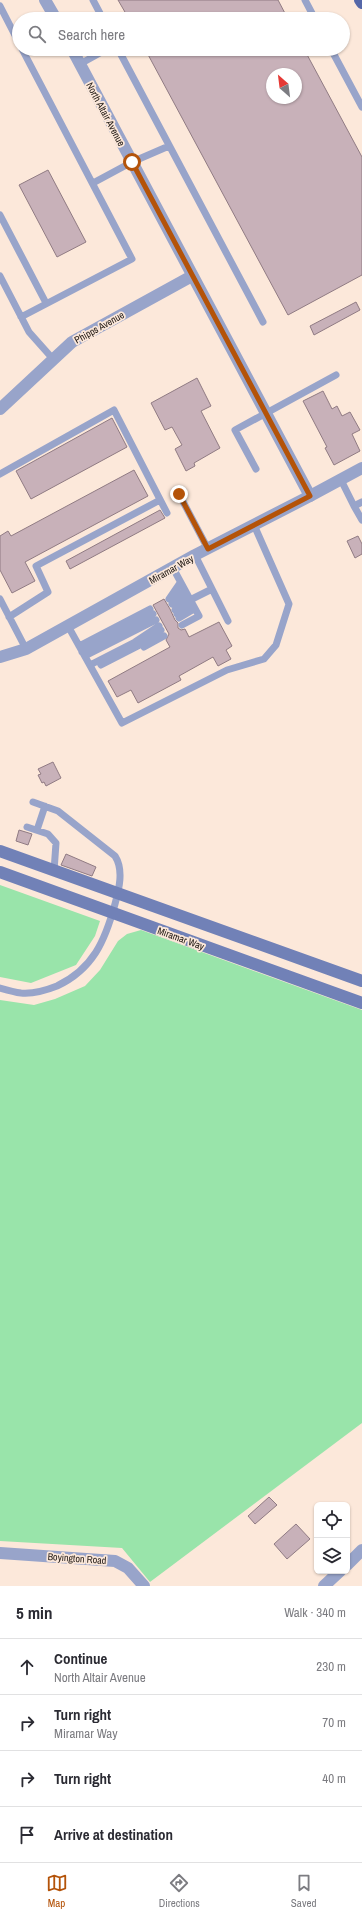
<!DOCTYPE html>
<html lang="en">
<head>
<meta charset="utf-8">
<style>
  body { margin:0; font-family:"Archivo Narrow",sans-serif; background:#f7f7f7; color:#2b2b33 }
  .controls { position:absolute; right:12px; bottom:12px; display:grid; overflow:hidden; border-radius:6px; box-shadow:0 1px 3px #0004 }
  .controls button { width:36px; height:36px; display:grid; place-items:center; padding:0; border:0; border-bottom:1px solid #e1e1e2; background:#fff; color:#2b2b33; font:20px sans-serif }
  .compass { position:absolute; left:266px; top:68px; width:36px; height:36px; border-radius:50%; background:#fff; box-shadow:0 1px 3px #0004; rotate:332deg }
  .stop { position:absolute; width:12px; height:12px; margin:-9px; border:3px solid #b45309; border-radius:50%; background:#fff }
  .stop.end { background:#b45309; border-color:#fff; box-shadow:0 1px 4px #0008 }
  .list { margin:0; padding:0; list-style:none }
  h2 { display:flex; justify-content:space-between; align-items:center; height:52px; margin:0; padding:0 16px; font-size:17px }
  h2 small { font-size:13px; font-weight:400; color:#7c7c81 }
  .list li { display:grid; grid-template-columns:26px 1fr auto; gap:12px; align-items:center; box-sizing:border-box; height:56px; padding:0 16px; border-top:1px solid #e1e1e2 }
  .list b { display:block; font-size:15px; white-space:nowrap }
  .list p { margin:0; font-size:13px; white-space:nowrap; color:#7c7c81 }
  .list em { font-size:13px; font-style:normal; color:#7c7c81 }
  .icon { flex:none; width:22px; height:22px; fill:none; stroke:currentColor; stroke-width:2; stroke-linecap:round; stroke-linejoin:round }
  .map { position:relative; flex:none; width:362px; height:1586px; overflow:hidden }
  .search { position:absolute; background:#fff; box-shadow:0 1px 3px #0004; left:12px; right:12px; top:12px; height:44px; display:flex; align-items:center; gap:10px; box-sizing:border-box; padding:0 14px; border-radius:22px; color:#7c7c81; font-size:15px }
  .sheet { height:276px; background:#fff }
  nav { display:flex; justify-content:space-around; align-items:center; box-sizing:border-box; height:56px; border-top:1px solid #e1e1e2; background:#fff; font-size:11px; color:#7c7c81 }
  nav a { display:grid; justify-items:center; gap:2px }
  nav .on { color:#b45309 }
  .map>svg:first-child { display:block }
  .green { fill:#99e4aa }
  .building { fill:#c8b1b9; stroke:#907b83; fill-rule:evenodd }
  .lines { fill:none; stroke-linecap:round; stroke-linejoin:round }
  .service { stroke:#98a4ca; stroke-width:7 }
  .minor { stroke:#98a4ca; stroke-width:12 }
  .tertiary { stroke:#98a4ca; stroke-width:12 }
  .secondary { stroke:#7181b7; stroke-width:12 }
  .primary { stroke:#5567a8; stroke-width:12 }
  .route { stroke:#b45309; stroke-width:5 }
  .labels { text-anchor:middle; stroke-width:3.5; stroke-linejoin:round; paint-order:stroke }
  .street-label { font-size:10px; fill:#201914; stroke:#fce8da }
</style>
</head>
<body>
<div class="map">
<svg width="362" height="1586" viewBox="0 0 362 1586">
  <rect width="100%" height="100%" fill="#fce8da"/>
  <path class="green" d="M0 885 100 921 95 936 76 965 31 983 0 977Z
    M141 930 362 1010V1423L150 1582 122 1548 0 1541V1000L34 1005 55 999 85 986 100 970 118 941 127 934Z"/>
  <path class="building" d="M118 0H278L288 19H129Z
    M145 49H304L362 157V275L288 315ZM272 74H296V98H272Z
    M48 170 86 242 57 257 19 185Z
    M356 302 360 310 314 335 310 326Z
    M197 378 211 406 201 411 220 448 194 463 195 466 186 471 175 449 182 445 172 427 165 430 151 403Z
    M323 391 332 409 337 406 342 416 350 412 360 430 352 434 360 451 334 465 325 448 327 447 303 401Z
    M112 418 127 447 31 499 16 471Z
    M134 470 148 496 25 562 35 581 12 593 0 570V536L8 531 11 536Z
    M160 510 165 518 70 569 66 561Z
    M358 536 362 544V554L355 558 347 541Z
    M164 599 170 609 175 620 178 623V628L181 630 185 629 189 637 219 622 232 646 226 650 231 659 218 666 213 657 179 676 181 680 138 703 131 690 117 697 108 681 170 647 166 640 169 634 153 605Z
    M53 762 61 778 46 786 44 782 42 783 38 775 41 774 38 769Z
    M19 830 32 834 28 845 16 841Z
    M66 854 96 867 92 876 61 865Z
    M269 1497 277 1505 255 1524 248 1516Z
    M296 1524 310 1539 287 1559 274 1544Z"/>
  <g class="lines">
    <path class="service" d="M93 0 103 19
      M305 0 315 19
      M0 6 19 43
      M118 49 263 322
      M331 49 362 107
      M80 64 107 49
      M93 183 132 162 169 146
      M0 215 46 303
      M0 276 29 332 53 359
      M21 317 132 259 22 49
      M256 469 235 430 336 375
      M0 474 114 410 167 513
      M341 480 354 506
      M179 494 208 549
      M362 502 354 506 362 520
      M195 555 228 621
      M173 568 199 616 182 625
      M0 599 26 649
      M169 599 180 583
      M190 600 212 589
      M172 604 184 590
      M175 610 187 595
      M177 614 191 602
      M9 617 48 592 36 566 160 500
      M179 618 194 609
      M68 626 122 723 227 670 264 659 276 645 289 604 254 525
      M79 646 150 609
      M144 647 164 636
      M82 652 153 614
      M85 656 156 620
      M90 665 135 642 159 626
      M101 665 138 646 161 630
      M27 827 48 834 56 843 54 871
      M37 830 45 806
      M0 988C7 990 14 992 21 993 33 994 47 990 57 986 93 969 105 941 115 904 119 889 124 870 115 856L58 811 33 802"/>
    <path class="minor" d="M0 409 72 342 192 276
      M310 496 362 468
      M347 1565 362 1550
      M324 1586 340 1571"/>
    <path class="tertiary" d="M45 0 56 19
      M0 657 26 649 195 555 310 496 72 49
      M0 1553 115 1561 128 1568 144 1586"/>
    <path class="secondary" d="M0 851 362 981
      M0 872 362 1003"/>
    <path class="primary" d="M360 0 362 3"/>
  </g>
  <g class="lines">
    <path class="route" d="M132 162 310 496 208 549 179 494"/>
  </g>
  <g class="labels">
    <g class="street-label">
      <text transform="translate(106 114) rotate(62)" y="4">North Altair Avenue</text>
      <text transform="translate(99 327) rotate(-29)" y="4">Phipps Avenue</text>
      <text transform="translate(171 569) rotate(-29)" y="4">Miramar Way</text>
      <text transform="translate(181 938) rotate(20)" y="4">Miramar Way</text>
      <text transform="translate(77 1558) rotate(4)" y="4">Boyington Road</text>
    </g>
  </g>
</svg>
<div class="controls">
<button><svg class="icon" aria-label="locate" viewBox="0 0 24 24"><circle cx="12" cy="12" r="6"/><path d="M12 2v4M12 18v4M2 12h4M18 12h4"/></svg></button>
<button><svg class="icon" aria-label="layers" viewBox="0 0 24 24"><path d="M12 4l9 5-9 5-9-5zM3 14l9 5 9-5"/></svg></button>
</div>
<svg class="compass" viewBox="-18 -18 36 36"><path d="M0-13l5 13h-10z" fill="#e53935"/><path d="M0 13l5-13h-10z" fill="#7c7c81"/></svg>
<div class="stop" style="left:132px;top:162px"></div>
<div class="stop end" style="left:179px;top:494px"></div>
<div class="search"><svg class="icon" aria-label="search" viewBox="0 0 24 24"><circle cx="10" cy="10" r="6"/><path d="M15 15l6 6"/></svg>Search here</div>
</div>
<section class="sheet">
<h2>5 min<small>Walk · 340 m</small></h2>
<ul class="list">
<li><svg class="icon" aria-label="ahead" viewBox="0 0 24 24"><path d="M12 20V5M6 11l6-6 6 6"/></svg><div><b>Continue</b><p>North Altair Avenue</p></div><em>230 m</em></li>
<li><svg class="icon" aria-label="right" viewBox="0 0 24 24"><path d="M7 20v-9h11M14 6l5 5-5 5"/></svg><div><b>Turn right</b><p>Miramar Way</p></div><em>70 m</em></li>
<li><svg class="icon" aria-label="right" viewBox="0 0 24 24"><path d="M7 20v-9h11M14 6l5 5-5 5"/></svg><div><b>Turn right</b></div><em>40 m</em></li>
<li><svg class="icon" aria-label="arrive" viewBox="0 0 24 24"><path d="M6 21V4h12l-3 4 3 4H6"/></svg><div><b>Arrive at destination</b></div></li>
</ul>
</section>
<nav>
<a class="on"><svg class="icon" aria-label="map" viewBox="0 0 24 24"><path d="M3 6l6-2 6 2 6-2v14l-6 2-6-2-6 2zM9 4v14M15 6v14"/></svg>Map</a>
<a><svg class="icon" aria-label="directions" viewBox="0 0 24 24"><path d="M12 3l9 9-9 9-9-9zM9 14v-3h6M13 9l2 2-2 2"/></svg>Directions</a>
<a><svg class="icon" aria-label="saved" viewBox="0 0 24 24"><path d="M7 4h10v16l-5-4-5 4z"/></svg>Saved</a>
</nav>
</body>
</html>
